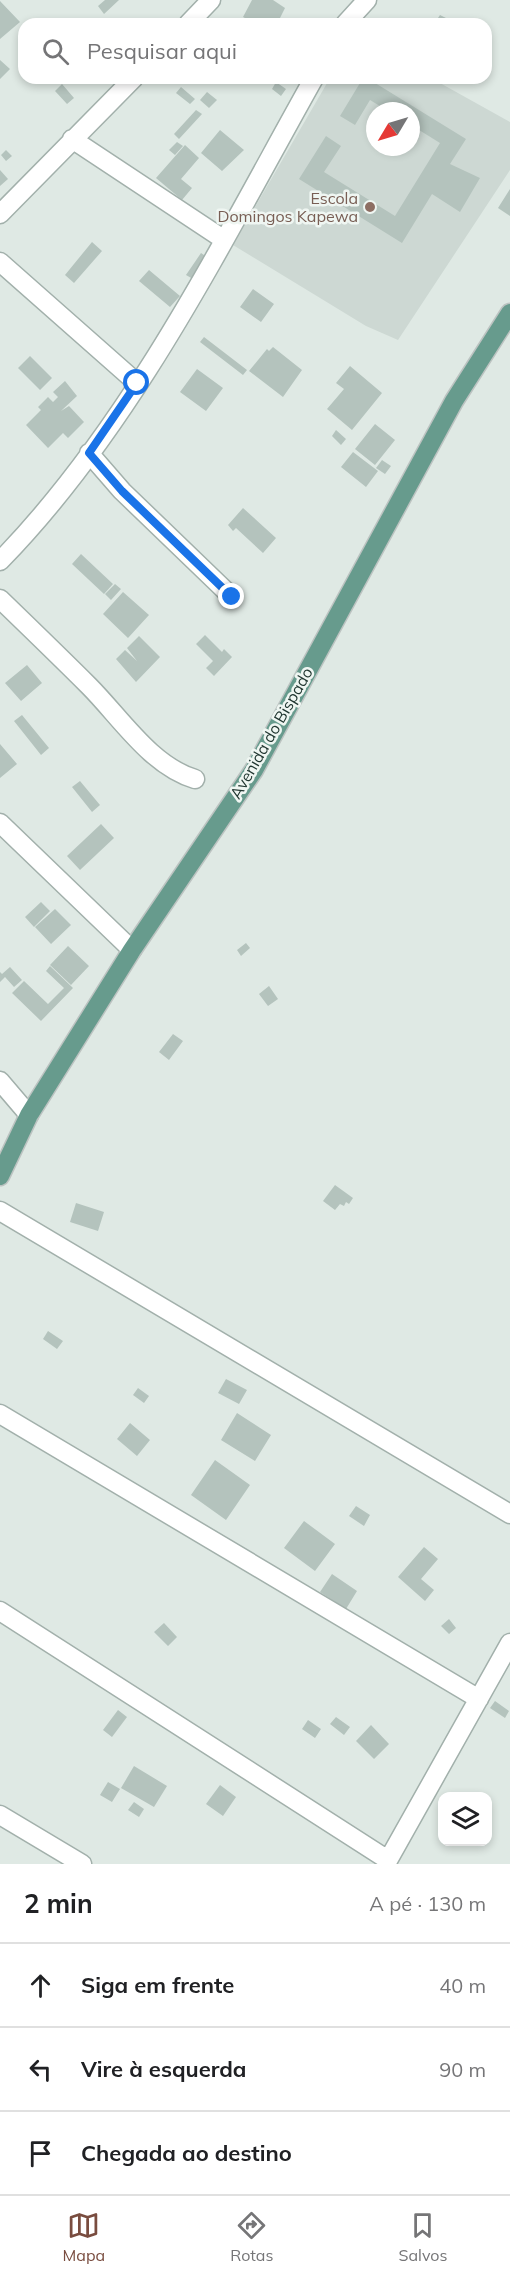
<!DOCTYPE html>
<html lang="pt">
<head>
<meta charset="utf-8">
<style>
  body { margin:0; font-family:Mulish,sans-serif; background:#f6f6f6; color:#202124 }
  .controls { position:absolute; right:18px; bottom:18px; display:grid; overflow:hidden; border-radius:12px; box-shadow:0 3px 9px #0003 }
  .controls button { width:54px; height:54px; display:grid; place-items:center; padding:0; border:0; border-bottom:2px solid #e0e0e0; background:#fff; color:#202124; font:30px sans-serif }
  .compass { position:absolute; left:366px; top:102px; width:54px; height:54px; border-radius:50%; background:#fff; box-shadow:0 3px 9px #0003; rotate:232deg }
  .stop { position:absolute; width:18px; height:18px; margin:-14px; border:4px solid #1a73e8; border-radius:50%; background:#fff }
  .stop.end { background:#1a73e8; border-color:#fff; box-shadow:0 2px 6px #0008 }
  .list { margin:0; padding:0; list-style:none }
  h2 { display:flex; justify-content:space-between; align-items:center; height:78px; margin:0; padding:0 24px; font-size:26px }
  h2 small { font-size:20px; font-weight:400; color:#757577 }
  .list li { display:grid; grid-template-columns:39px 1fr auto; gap:18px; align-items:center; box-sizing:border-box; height:84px; padding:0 24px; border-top:2px solid #e0e0e0 }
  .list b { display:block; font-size:22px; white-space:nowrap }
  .list em { font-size:20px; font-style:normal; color:#757577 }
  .icon { flex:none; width:33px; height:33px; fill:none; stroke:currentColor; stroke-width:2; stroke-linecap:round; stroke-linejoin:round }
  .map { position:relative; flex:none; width:510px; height:1864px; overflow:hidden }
  .search { position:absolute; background:#fff; box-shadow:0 3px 9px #0003; left:18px; right:18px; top:18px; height:66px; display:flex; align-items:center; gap:15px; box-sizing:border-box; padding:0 21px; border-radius:18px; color:#757577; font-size:22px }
  .sheet { height:330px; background:#fff }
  nav { display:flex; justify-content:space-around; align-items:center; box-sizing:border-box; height:84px; border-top:2px solid #e0e0e0; background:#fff; font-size:16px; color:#757577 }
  nav a { display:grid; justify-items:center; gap:3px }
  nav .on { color:#794c3f }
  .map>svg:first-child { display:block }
  .built { fill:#cdd8d3; fill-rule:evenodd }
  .building { fill:#b4c3bd }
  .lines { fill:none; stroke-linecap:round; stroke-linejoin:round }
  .minor-casing { stroke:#a2b0ab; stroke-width:21 }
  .major-casing { stroke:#bcc3c1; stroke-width:21 }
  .minor { stroke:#fff; stroke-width:18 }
  .major { stroke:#679b8d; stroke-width:18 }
  .route { stroke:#1a73e8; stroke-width:8 }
  .education-dot { fill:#8d6e63; stroke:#eff6f2; stroke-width:2 }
  .labels { text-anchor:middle; stroke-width:5; stroke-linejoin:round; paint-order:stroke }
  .education-label { font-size:16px; fill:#785e54; stroke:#eff6f2; text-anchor:end }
  .street-label { font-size:16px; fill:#213731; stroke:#eff6f2 }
</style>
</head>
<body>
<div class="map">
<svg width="510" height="1864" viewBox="0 0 510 1864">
  <rect width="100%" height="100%" fill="#dfe9e4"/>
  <path class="built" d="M330 78H431L510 122V170L398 340 366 326 233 245ZM375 111H411V147H375Z"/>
  <path class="building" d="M105 0H119L104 14 98 6Z
    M252 0H273L285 8 277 24H256L243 17Z
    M0 1 20 22 0 39Z
    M440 15 450 20 447 24H434Z
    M0 60 10 69 0 79Z
    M363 78H367L466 139 450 164 480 178 460 212 432 194 402 243 299 179 326 136 341 146 324 172 395 216 440 143 411 125V111H388L370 100 355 125 340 116Z
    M276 82 286 89 281 96 272 89Z
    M62 84 74 98 67 104 55 91Z
    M181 87 195 99 190 104 176 93Z
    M207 92 217 100 209 108 200 100Z
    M196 110 202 114 179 139 174 134Z
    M220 130 244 150 222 171 201 153Z
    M177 142 183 146 175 155 169 150Z
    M185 145 199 158 181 179 192 188 182 200 156 178Z
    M6 150 12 156 6 161 1 155Z
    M0 170 8 179 0 186Z
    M510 189V216L498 208Z
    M92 242 102 251 74 283 65 275Z
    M201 253 207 257 193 279 186 275Z
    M149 270 180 296 170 307 139 281Z
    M253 289 274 304 261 322 240 307Z
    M204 337 247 370 243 375 200 342Z
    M273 347 302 370 283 397 249 371 267 349 269 351Z
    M30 356 52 378 40 390 18 368Z
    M350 366 382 393 352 430 327 409 344 389 336 383Z
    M197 369 223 388 206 411 180 392Z
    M65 381 77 396 61 411 69 406 84 422 68 438 63 433 48 448 26 425 41 410 38 407 48 397 53 402 58 397 53 392Z
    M375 424 395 440 375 465 355 449Z
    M336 430 346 439 341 445 332 436Z
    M353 452 378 471 366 487 341 467Z
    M382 460 391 466 385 474 376 468Z
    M243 508 276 538 263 553 236 528 233 531 228 525Z
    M81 554 113 584 104 594 72 564Z
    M115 584 121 589 111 600 105 594Z
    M123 592 149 615 128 638 103 614Z
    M205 635 222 652 224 649 232 657 214 676 206 668 213 661 196 644Z
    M139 636 160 657 136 682 116 659 125 650 137 661 127 648Z
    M27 665 42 683 21 701 5 683Z
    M22 715 49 748 41 755 14 721Z
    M0 744 17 764 0 778Z
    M80 781 100 805 92 812 72 787Z
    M101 824 114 838 80 870 67 856Z
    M41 902 50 911 34 927 25 917Z
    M55 909 71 925 51 944 35 927Z
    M246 943 250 948 241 956 237 950Z
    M68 946 89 966 71 985 50 965Z
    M50 966 73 988 41 1021 12 993 24 981 48 1004 64 988 46 971Z
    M10 967 22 980 14 987 5 977 0 982V972L2 974Z
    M269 986 278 999 268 1006 259 994Z
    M173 1034 183 1041 169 1060 159 1052Z
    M335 1185 353 1198 349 1204 346 1202 344 1206 340 1204 335 1210 323 1201Z
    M76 1203 104 1212 98 1231 70 1222Z
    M48 1331 63 1341 57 1349 43 1339Z
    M226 1379 247 1390 239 1404 218 1393Z
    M138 1388 149 1396 144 1403 133 1395Z
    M237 1413 271 1435 255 1461 221 1440Z
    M130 1423 150 1440 137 1456 117 1439Z
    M215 1460 250 1485 226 1520 191 1495Z
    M356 1506 370 1515 364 1526 349 1516Z
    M304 1521 335 1544 315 1571 284 1548Z
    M424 1547 438 1559 421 1579 434 1590 425 1601 398 1577Z
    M332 1574 357 1591 346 1609 320 1592Z
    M449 1619 456 1628 449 1634 441 1626Z
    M164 1623 177 1637 168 1646 154 1632Z
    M495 1701 509 1711 505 1718 490 1708Z
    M118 1710 127 1717 112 1737 103 1730Z
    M336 1717 350 1727 344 1735 330 1724Z
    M308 1720 321 1729 315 1738 302 1729Z
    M371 1725 389 1744 374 1759 356 1741Z
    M134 1766 167 1786 154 1807 121 1788Z
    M108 1782 120 1789 112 1802 100 1795Z
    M220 1785 236 1797 223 1816 206 1804Z
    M134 1802 144 1809 139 1817 128 1810Z"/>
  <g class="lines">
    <g class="minor-casing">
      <path id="minor" d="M188 24 211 0
        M345 24 367 0
        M72 139 223 239
        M0 214 134 78
        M0 262 137 383
        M89 453 122 491 232 597
        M0 561C132 426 222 242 314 78
        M0 599C30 628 60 657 89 686 120 717 151 766 195 779
        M0 823 132 950
        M0 1081 29 1115
        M0 1211 510 1514
        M0 1414 479 1699
        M0 1611 388 1860
        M0 1815 82 1864
        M386 1864 510 1643"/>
    </g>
    <g class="major-casing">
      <path id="major" d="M0 1176 29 1115 132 950 254 770 454 401 510 313"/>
    </g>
    <use href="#minor" class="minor"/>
    <use href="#major" class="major"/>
  </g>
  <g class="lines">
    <path class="route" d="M137 383 89 453 122 491 232 597"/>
  </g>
  <circle class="education-dot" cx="370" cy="207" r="6"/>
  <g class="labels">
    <g class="education-label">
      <text x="358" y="204">Escola<tspan x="358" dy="18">Domingos Kapewa</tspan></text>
    </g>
    <g class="street-label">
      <text transform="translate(271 733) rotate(-60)" y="6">Avenida do Bispado</text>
    </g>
  </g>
</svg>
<div class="controls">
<button><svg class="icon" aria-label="layers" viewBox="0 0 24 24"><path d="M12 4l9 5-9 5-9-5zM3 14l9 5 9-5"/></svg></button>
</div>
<svg class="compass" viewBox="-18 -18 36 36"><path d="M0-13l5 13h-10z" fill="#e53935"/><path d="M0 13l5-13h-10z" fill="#757577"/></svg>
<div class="stop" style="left:137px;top:383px"></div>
<div class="stop end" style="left:232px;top:597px"></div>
<div class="search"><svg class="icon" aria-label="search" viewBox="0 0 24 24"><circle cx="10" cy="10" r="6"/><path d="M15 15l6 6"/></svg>Pesquisar aqui</div>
</div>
<section class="sheet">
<h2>2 min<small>A pé · 130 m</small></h2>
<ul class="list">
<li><svg class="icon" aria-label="ahead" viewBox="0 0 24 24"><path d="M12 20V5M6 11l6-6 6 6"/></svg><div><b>Siga em frente</b></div><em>40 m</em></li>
<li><svg class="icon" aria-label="left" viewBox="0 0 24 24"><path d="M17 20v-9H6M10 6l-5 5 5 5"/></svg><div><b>Vire à esquerda</b></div><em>90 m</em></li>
<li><svg class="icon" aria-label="arrive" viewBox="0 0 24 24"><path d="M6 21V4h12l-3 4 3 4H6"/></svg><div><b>Chegada ao destino</b></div></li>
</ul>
</section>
<nav>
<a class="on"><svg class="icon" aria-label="map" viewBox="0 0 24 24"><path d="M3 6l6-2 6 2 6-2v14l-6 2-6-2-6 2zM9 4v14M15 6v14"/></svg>Mapa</a>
<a><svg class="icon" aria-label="directions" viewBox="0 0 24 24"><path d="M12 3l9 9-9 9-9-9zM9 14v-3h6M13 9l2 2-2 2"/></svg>Rotas</a>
<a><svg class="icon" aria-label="saved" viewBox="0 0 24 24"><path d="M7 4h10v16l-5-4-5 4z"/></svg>Salvos</a>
</nav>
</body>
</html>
